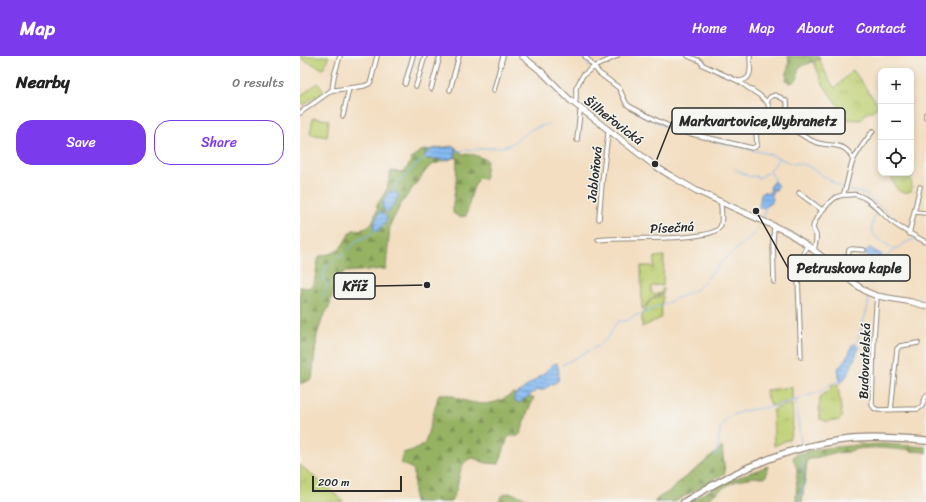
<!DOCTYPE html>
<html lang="en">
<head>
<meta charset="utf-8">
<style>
  body { margin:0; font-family:Sriracha,sans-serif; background:#f6f6f6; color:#222 }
  .controls { position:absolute; right:12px; top:12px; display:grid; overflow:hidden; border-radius:8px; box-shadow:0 2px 6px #0003 }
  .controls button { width:36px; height:36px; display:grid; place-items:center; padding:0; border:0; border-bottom:1px solid #e0e0e0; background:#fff; color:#222; font:20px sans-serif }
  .scale { position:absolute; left:12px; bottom:10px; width:90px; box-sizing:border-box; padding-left:4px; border:2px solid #2b2b2b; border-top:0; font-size:11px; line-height:14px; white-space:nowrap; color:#2b2b2b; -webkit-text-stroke:3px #f6f6f2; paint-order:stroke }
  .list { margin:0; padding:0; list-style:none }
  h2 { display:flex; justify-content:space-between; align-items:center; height:52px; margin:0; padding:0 16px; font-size:17px }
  h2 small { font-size:13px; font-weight:400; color:#767676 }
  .actions { display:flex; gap:8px; padding:12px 16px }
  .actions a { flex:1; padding:9px 0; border:1px solid #7c3aed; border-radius:16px; text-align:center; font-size:14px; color:#7c3aed }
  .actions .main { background:#7c3aed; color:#fff }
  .icon { flex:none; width:22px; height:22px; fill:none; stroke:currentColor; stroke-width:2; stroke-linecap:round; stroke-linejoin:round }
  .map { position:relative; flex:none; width:626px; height:446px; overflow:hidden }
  header { display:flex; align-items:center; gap:24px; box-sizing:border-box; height:56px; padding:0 20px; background:#7c3aed; color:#fff }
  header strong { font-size:19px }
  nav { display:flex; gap:22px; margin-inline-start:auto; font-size:14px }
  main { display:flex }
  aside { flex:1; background:#fff }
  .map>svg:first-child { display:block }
  .grass { fill:url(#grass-tufts); stroke:#747d4e }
  .forest { fill:url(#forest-firs); stroke:#606e47 }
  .park { fill:#becf71; stroke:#747d4e }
  .water { fill:url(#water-rules); stroke:#58728f }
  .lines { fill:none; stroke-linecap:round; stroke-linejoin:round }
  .stream { stroke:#85baf3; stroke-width:1 }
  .street-casing { stroke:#8f8476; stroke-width:5.5 }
  .secondary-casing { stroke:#8f8476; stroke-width:7 }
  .primary-casing { stroke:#8f8476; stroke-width:8 }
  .street { stroke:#fff; stroke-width:3.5 }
  .secondary { stroke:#fff; stroke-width:5 }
  .primary { stroke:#fff; stroke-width:5.5 }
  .labels { text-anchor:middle; stroke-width:3; stroke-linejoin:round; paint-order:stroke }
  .street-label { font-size:13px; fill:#2b2b2b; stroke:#f6f6f2 }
  .leader { fill:none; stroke:#2b2b2b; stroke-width:1.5 }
  .callout-dot { fill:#2b2b2b; stroke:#f6f6f2; stroke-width:1.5 }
  .callout { fill:#f6f6f2; stroke:#2b2b2b; stroke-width:1.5 }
  .callout-label { font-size:14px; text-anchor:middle; font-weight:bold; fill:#2b2b2b }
</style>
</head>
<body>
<header>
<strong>Map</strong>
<nav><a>Home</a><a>Map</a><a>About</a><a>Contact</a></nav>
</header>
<main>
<aside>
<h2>Nearby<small>0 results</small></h2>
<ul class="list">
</ul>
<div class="actions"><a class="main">Save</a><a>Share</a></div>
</aside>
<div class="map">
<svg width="626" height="446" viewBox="0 0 626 446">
  <defs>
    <pattern id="grass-tufts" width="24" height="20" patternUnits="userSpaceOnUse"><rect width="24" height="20" fill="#becf71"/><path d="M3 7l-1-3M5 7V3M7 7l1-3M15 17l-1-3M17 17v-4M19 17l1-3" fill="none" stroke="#a3b262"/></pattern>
    <pattern id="forest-firs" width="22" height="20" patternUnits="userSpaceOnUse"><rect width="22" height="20" fill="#96b263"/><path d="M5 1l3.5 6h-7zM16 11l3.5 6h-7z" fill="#7b9152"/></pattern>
    <pattern id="water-rules" width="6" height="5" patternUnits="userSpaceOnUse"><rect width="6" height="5" fill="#85baf3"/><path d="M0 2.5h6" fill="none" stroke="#6d97c5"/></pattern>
  </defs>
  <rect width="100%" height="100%" fill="#f6f6f2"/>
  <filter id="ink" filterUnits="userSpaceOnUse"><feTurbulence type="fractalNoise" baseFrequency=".025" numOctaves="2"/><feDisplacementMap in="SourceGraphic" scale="8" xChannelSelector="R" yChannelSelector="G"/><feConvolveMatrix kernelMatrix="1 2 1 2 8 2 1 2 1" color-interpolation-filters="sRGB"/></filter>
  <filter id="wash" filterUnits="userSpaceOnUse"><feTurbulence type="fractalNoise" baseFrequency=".012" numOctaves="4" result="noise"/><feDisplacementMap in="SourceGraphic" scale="16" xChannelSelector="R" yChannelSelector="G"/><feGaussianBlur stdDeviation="0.9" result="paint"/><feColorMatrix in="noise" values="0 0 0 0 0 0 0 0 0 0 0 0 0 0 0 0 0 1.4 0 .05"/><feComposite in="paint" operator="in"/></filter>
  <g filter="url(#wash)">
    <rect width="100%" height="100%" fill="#f3dec1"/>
    <path class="grass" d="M519 3 530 25 535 32 553 14 579 50 572 55 565 58 561 64 543 63 539 65 537 62 546 53 543 55 533 43 523 28 514 6Z
      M591 117H611C609 123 614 129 611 135 597 141 593 128 591 117Z
      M364 200 363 230H362L359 229 352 230C350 232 352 236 353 239L361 237 362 233H364L363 238C357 240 352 241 348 246 346 249 345 251 342 253L341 210H352V212H354L355 201Z
      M363 240 362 246 361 262 342 271V259L347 249 350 245 356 241Z
      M532 329H538L542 361C539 365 537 365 532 364L528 366 520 363 519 354 520 341 530 334Z
      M492 331V345L472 350 471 349 467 342 466 334Z
      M492 348C493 356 494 376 489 383L474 390 473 354 479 351Z
      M0 409 42 444 43 446H0Z"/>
    <path class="forest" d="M488 0H519L520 2C514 7 501 9 499 12 497 15 498 19 498 22L494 26 490 27 486 24 489 6Z
      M153 90 163 98 175 99 187 104 185 123H182L181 121C171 128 170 149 166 160L159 161 153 157V148L156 126 157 101 134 108 128 112 114 130 101 148 90 169 86 213 44 216 40 219 37 223 29 251 23 261 17 279 12 323 0 328V231L9 232 11 230 14 228 18 204 20 200C28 198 37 197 41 191 46 185 47 179 53 174 72 174 71 168 78 152L76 151 87 133 91 115 102 116 107 112 112 102 120 95Z
      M213 337 234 342 229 352 221 377 218 380H209L208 381 199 408 186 407 173 402C159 404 160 421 157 431 156 436 152 441 151 446H114V415L111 412 101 407V404L103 397 119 392 125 387 139 338C146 337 153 340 160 343 180 350 195 350 213 337Z
      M585 388 626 391V398L625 396 611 395 606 393 605 394H603C585 392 566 390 549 395V396L533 397 507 404 505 422 502 446H496L497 414 493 401 495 399 515 393 556 389Z
      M422 391 425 417 374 446H354L358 442 370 435 380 425 400 410Z
      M468 410 466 421C460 421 455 421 449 422 434 423 416 435 406 446H389L420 428Z
      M207 437 214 438 232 444V446H199L201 441Z"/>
    <path class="park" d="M0 0H29L23 13 0 2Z
      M18 27 25 38 18 43 16 40 4 49 0 44V40Z
      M13 62 29 64 27 81 10 78Z"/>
    <path class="water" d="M153 90 155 91 156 95 155 101 143 105 140 103H127L125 101V98L130 94Z
      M474 125 478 130 476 134H473C472 138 471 140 473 143L472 146 461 153 459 151 461 138 465 135 468 138 469 137 471 133 470 132 471 128Z
      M90 135H94L99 140 88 157C86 156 83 154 83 152 81 147 86 139 90 135Z
      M80 155 86 160 87 162 85 168 76 176 73 173 77 160Z
      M569 192H570L582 199C581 205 577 212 572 215L570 214 571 203 570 202 565 199 566 195Z
      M556 288 559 291C555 301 549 321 540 327L538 313 549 298 552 289Z
      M257 307 259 315 258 325 242 334H237L219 347 214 344V340L244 317 252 309Z"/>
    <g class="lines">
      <path class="stream" d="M282 0 290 12
        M314 30C320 35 321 44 327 50
        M340 58 357 67 375 75
        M397 81 469 98 493 108C498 107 503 108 508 110L544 133 565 138 579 149 585 155 605 172
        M156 95 202 91 209 89 232 73 248 68
        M435 113 450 121 455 120 459 122 470 115
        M474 126V122L470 115 479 102
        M93 136 97 127 116 109 126 101
        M576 156C567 179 574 181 593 192
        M463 162 466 150
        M48 194 55 186 75 176
        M581 202 589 199 594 193C602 191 607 184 615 183L626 189
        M572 228V215
        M23 241 27 229 23 222 26 210 45 198
        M301 288C304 285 308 282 310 278 315 270 315 263 327 265L335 259 342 258 395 234 404 226 423 204 449 183 461 167
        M556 289 568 250 569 239
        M262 309 298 290
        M496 344 501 389
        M415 400 418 393 420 371 424 366 431 360 443 355 470 351 496 344 522 335 530 328 540 325
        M499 446 503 425 502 397"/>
    </g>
  </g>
  <g filter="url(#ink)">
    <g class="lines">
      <g class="street-casing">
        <path id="street" d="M285 0 299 17 319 32 326 47 329 50 356 64 379 75 452 92 455 91 457 89 456 76 465 73 468 70 469 51 467 46 459 39 438 25 403 9 400 5 388 0
          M439 25C454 24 450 11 450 0
          M105 28 113 0
          M116 30 125 0
          M131 33 140 0
          M32 34H35L64 30 69 28 71 25 77 0
          M150 34 159 0
          M194 34 203 0
          M467 46 470 41 475 39C494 47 486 46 485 64 493 74 503 81 515 86 530 92 547 84 553 105
          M275 48 276 43V32L283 19 294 11 317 0
          M0 57 32 34 34 20 40 0
          M626 58V61
          M43 60 49 32
          M277 84 280 56 282 53
          M499 137 522 154
          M543 139C548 128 548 116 553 105 558 94 566 84 573 75
          M614 156 626 157
          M299 163 302 126 308 78 310 75
          M474 170 473 185 474 226
          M609 178 620 131
          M298 184C319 180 411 187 420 171 423 166 421 153 421 146
          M514 194C515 190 517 184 516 179 515 176 513 174 513 171 515 162 522 154 528 148 534 142 538 139 546 139 550 139 555 138 558 139 572 144 581 157 592 166 603 174 614 180 626 186
          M545 220 549 194 552 193 564 194
          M577 240 574 281 572 349 574 352 578 354 618 353 622 350 626 340
          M501 301 498 221 502 200 507 189
          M591 354 597 293 600 290 618 287"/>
      </g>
      <g class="secondary-casing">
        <path id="secondary" d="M222 0 242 16 271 45 355 110 371 120 397 135 487 176 507 189 538 213 552 226 567 236 577 240 612 246 626 250"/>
      </g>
      <g class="primary-casing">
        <path id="primary" d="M384 446C435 414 493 388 553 383 577 381 602 383 626 385"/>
      </g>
      <use href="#street" class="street"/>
      <use href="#secondary" class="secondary"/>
      <use href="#primary" class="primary"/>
    </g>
  </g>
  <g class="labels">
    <g class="street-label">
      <text transform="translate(314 64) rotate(38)" y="5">Šilheřovická</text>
      <text transform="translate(294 118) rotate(-84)" y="5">Jabloňová</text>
      <text transform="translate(372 171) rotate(-3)" y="5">Písečná</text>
      <text transform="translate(564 305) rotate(-88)" y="5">Budovatelská</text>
    </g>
  </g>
  <path class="leader" d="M355 108L372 65M456 155L488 212M127 229L75 230"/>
  <g class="callout-dot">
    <circle cx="355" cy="108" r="4"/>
    <circle cx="456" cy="155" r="4"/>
    <circle cx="127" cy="229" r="4"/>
  </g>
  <g class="callout">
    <rect x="372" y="52" width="173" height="26" rx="4"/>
    <rect x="488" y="199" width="122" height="26" rx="4"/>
    <rect x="34" y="217" width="41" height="26" rx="4"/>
  </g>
  <g class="callout-label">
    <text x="458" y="70">Markvartovice,Wybranetz</text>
    <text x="549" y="217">Petruskova kaple</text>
    <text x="55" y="235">Kříž</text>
  </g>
</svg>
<div class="controls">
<button>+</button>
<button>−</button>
<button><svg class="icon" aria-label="locate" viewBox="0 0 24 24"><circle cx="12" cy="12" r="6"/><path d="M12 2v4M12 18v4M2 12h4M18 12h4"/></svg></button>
</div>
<div class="scale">200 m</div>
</div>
</main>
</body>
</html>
